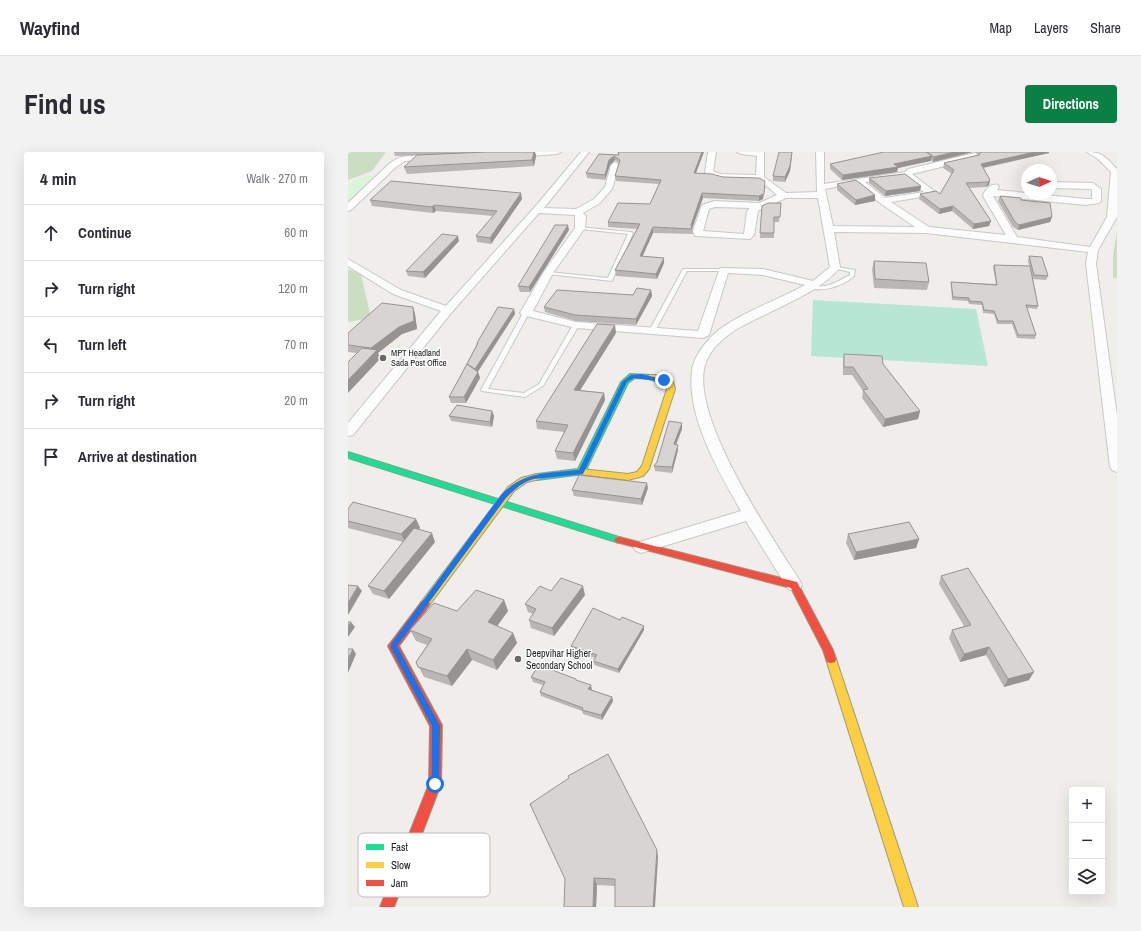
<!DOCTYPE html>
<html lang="en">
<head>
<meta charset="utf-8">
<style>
  body { margin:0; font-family:"Archivo Narrow",sans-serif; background:#f2f2f3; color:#2b2b33 }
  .controls { position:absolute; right:12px; bottom:12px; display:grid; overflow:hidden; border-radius:4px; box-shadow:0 4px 16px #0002 }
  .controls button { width:36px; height:36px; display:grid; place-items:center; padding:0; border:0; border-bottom:1px solid #e1e1e2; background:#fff; color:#2b2b33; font:20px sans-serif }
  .compass { position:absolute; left:673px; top:12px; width:36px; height:36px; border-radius:50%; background:#fff; box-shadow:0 4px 16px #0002; rotate:87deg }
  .stop { position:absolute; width:12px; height:12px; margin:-9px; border:3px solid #1a73e8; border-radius:50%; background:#fff }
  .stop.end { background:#1a73e8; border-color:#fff; box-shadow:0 1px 4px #0008 }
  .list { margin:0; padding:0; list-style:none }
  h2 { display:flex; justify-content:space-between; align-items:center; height:52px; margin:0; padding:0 16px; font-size:17px }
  h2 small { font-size:13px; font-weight:400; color:#7c7c81 }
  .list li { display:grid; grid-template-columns:26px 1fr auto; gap:12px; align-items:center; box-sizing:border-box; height:56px; padding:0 16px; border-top:1px solid #e1e1e2 }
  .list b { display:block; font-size:15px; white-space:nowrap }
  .list em { font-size:13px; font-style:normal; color:#7c7c81 }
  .icon { flex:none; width:22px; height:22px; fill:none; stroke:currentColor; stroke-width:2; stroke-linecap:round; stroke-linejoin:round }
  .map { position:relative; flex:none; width:769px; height:755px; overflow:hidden; border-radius:4px }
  header { display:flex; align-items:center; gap:24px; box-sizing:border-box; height:56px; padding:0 20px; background:#fff; border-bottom:1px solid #e1e1e2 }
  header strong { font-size:19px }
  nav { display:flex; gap:22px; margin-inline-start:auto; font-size:14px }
  .intro { display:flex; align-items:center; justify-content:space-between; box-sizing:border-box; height:96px; padding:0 24px }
  h1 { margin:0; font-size:28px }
  .button { padding:10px 18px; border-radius:4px; background:#0b8043; color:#fff; font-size:14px; font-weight:700 }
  main { display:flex; gap:24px; padding:0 24px }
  aside { flex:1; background:#fff; border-radius:4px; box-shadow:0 4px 16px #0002 }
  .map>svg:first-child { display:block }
  .forest { fill:#cbdec1 }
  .park { fill:#daf5da }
  .pitch { fill:#b7e6d2 }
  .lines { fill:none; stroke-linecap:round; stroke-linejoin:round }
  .lane-casing { stroke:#c9c8c7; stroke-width:2 }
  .street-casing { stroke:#c9c8c7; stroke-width:2 }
  .fast-casing { stroke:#999a82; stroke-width:2 }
  .slow-casing { stroke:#999a82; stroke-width:2 }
  .jam-casing { stroke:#999a82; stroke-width:2 }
  .lane { fill:#fdfcfc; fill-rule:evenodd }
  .street { fill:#fdfcfc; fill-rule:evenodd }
  .fast { fill:#16e098; fill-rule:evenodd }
  .slow { fill:#ffcf43; fill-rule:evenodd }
  .jam { fill:#f24e42; fill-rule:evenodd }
  .wall { fill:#b9b6b5 }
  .shaded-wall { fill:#969493 }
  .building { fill:#d7d4d2; stroke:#969493 }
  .route { fill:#1a73e8 }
  .poi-dot { fill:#6a6968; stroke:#fff; stroke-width:1.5 }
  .labels { text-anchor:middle; stroke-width:3; stroke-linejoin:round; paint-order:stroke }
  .far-poi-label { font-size:9px; fill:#222; stroke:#fff; text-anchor:start }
  .poi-label { font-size:10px; fill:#222; stroke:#fff; text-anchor:start }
  .key { fill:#fff; stroke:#bdbdbd; stroke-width:1 }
  .key-label { font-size:11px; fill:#222 }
</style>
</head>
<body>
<header>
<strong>Wayfind</strong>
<nav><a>Map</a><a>Layers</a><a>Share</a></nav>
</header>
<div class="intro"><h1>Find us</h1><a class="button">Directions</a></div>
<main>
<aside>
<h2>4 min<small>Walk · 270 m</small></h2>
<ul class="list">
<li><svg class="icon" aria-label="ahead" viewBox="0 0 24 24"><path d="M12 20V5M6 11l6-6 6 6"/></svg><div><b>Continue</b></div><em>60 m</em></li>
<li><svg class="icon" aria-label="right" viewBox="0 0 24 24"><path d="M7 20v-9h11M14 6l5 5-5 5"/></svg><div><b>Turn right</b></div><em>120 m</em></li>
<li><svg class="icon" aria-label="left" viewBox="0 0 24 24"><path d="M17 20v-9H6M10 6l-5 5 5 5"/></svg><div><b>Turn left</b></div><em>70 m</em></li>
<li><svg class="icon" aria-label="right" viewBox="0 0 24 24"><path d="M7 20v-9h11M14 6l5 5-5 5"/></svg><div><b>Turn right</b></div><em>20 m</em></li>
<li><svg class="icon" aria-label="arrive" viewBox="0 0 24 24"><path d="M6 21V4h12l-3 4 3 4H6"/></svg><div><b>Arrive at destination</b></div></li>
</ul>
</aside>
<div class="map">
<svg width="769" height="755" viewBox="0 0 769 755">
  <rect width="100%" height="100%" fill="#f0eeeb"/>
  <path class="forest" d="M0 0H38L24 19 0 28Z
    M769 80V126H765V103Z
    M0 117 13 122 23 166 0 170Z"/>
  <path class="park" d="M16 24H27L0 50V32Z"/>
  <path class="pitch" d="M465 148 628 157 640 214 463 204Z"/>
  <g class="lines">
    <g class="lane-casing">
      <path id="lane" d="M230 75 283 80 285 81 264 129 200 122 198 121 200 120 260 126 280 82 232 77 230 76Z
        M485 114 507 118 506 124C493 135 476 140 459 136V135C463 132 471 135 478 134 486 132 494 127 502 123V120L485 116Z
        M335 117H376L378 118 376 119H339L307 179 306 180H302L301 179Z
        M178 159 181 161 140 237 176 241 191 232 225 173 228 171 231 173 195 234 177 245 134 239 133 238 175 161Z"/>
    </g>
    <g class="street-casing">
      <path id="street" d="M165 0H213L209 2 168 5 165 4Z
        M233 0H241L196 56 228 57 246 47 257 35 263 13 267 10 271 13 264 37 252 51 235 61 238 64 237 76 205 121 185 159 228 170 350 179 372 116 415 117 465 129 482 115 470 46H438L410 59 406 83 402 87 347 84 345 79 354 53 366 49 411 51 429 43C423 38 416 31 409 28 392 24 370 35 357 20L360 0H368L365 19 372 22 408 23 409 4 393 2 389 0H416V25L438 41 469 40 468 0H476V32L557 20 560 17 627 1 631 4 630 6 564 22 586 39V43L543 50 581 75 658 83 635 44C637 37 643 31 650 33L651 35 649 38 738 47H744V38L743 37 703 36V30L745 31 753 37V49L751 51 738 53 645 44 669 85 742 95 759 65 763 20 750 7 739 0C755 0 758 6 769 17V65L750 98 748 112 769 264V320L764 318 762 315 738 112 740 100 578 81 486 80 492 115C473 141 418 160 389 177 375 186 362 197 357 213 342 265 423 384 452 429L454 433 452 437 446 439 440 437 398 369 293 401 288 399 285 395 288 391 393 359C371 320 338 264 344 218 346 204 357 191 366 182 389 162 430 148 457 133L415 123 380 121 361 183 355 186 228 176 174 163 172 161 195 121 227 76V63L191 61 104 160 5 283 0 284V271L93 159 45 142 0 114V107L53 138 98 154 186 56ZM557 25 576 40 537 46 517 30ZM508 31 532 51 567 75 485 74 477 37ZM367 55 402 56 399 59 396 82 355 79 361 57Z
        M86 2 89 3V7L57 9 48 15 3 58 0 59V51L42 11 52 5Z"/>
    </g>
    <g class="fast-casing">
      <path id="fast" d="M282 222 304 223 308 225 304 227 287 226 280 231 236 322 189 328 186 327 185 325 186 323 189 322 230 317 273 230Z
        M0 300 274 386 276 388 274 390 271 391 0 306Z"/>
    </g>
    <g class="slow-casing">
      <path id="slow" d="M301 223H307L325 230 327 237 301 317 295 324 280 328 230 322 229 320 233 317 280 322 289 320 294 314 319 237V233L301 227Z
        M189 322 192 323 193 325 192 327 179 330 166 339 80 455 77 456 74 455 72 452 74 449 160 335 173 326Z
        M483 503 487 504 488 507 570 755H556L478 507 479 504Z"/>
    </g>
    <g class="jam-casing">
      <path id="jam" d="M271 385 449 430 485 498 488 507 487 510 483 511 479 510 475 498 443 436 268 390 266 388 268 386Z
        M77 448 80 449 82 452 80 455 51 494 94 573 93 632 46 755H32L81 632 82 574 40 494 74 449Z"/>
    </g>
    <use href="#lane" class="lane"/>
    <use href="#street" class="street"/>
    <use href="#fast" class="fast"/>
    <use href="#slow" class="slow"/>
    <use href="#jam" class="jam"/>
  </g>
  <path class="wall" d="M46 0H187L188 4 186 14 59 22 56 15 80 3 47 4Z
    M270 0H356L348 21 417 34 415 47 411 49 355 46 344 76 345 82 305 81 295 104 316 111 309 127 268 124 267 118 289 77 260 75V70L302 52 311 32 268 29 267 24 271 11 267 8 262 13 257 28 239 26 238 21 251 2 270 3Z
    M625 0 585 10 583 8 550 16 549 20 494 28 482 17V12Z
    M627 0H701V1L636 16 642 28 641 33 638 35 621 36 643 69 641 74 625 77 604 59 591 62 571 47 572 42H592L604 22 595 16 596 11 631 3Z
    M444 5 442 19 437 30 425 29V24Z
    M521 26 573 34 572 39 537 44 521 31Z
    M489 32 527 49 507 53 489 38Z
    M652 44 673 48 704 65 702 70 670 78 665 75 650 49Z
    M174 47 143 92 129 90 128 84 145 64 88 59 85 61 24 54 22 48Z
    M433 51 431 70H426V86H412L414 54Z
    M221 78 182 140H172L170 134Z
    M111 89 77 126 60 124 58 119Z
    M681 104 700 124 698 128 685 127 690 154 689 157 679 156 688 183 687 187 669 186 664 172H649L646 162 635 161 634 153 621 152 620 149 604 148 603 133V130L648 132 645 116 646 113 681 114 680 109Z
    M526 109 581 130 579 138 526 136 524 117Z
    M303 138 304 144 288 173 228 169 197 160 196 155 285 143Z
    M65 155 67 162 69 177 54 182 30 201 32 207 9 201 0 200V181Z
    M166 157 167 162 130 220 132 226 118 251H103L101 245 129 192V191Z
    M268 181 232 238 256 241 257 248 227 309 209 307 207 299 216 280 189 277 188 269Z
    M496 202 535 212 572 259 570 267 535 275 514 246 515 239 504 223H495V210Z
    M144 259 146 264 144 275 103 269 101 264Z
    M334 271V277L328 292 330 298 324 321 307 319 306 314Z
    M300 336 294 353 226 344 224 338Z
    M0 357 68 367 72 376 70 378 87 390 41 447 25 442 20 434 55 390 0 376Z
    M500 382 571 387 568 396 506 408 498 391Z
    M593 424 681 528 656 535 638 503 612 510 601 486 604 478 616 474 591 432Z
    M203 439 237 443 206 484 183 476 181 468 185 462 180 460 177 452Z
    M156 448 160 459 149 474 165 481 169 491 149 518 124 508 104 534 76 525 68 510 79 493 68 489 62 478 109 459Z
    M296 478 271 521 246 513 245 509 247 506 224 498 223 494Z
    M183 525 229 528 244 538 264 545 265 549 254 568 235 562 234 559 193 544 192 540 195 533 185 530Z
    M221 626 309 698 310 706 267 734 249 733 248 755Z"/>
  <path class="shaded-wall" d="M186 0H187L188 4 186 14 184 8Z
    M354 0H356L346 26V21Z
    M444 0 442 19 437 30V25Z
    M606 0H625L585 10 586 5Z
    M687 0H701V1L632 16 633 12Z
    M266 4 267 8 262 13 257 28V23L261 8Z
    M584 4 583 9 550 16 549 20 494 28 495 23Z
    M642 28 641 33 638 35 640 30Z
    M417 34 415 47 411 49V44Z
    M573 34 572 39 537 44 538 39Z
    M173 41 174 47 143 92 142 86Z
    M354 41 355 46 344 77 343 73Z
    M527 43V49L507 53 508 48Z
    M86 53 88 59 85 61 84 55Z
    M605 54 604 59 591 62 592 57Z
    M704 65 702 70 670 78 671 73Z
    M643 69 641 74 625 77 626 72Z
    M220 73 221 78 182 140 181 135Z
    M305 75V81L292 109V104Z
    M110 84 111 89 77 126 75 120Z
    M316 106V111L309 127 308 122Z
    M303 138 304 144 288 173V167Z
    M65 155 67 162 69 177 54 182 30 201 32 207 0 241V228L26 201 23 196Z
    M166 157 167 162 128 222 127 217Z
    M267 173 268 181 228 245 226 238Z
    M130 220 132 226 118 251 116 245Z
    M256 241 257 248 227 309 225 301Z
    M144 259 146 264 144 275 142 270Z
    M572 259 570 267 535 275 537 267Z
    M334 271V277L326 298V292Z
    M330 293V298L324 321V315Z
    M299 331 300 336 294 353 293 347Z
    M68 367 72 376 57 390 53 382Z
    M84 381 87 390 41 447 36 439Z
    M571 387 568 396 506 408 508 400Z
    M10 434 14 439 0 463V451Z
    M235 434 237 443 206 484 204 476Z
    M156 448 160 459 145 480 140 470Z
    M3 470 7 475 0 485V475Z
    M296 474V478L271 521 270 517Z
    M165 481 169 491 149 518 145 508Z
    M641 495 638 503 612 510 616 502Z
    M5 497 8 502 0 521V507Z
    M119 497 124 508 104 534 99 524Z
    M686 520 681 528 656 535 660 527Z
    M243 533 244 538 242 542 240 537Z
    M264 545 265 549 254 568 253 563Z
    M309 698 310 706 307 755H305Z
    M246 726 249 733 248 755H245Z"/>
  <path class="building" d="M139 0H186L184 8 56 15 69 3Z
    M270 0H354L346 21 364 22 375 25 411 26 417 29 416 42 411 44 354 41 343 73 344 77 305 75 292 104 316 106 308 122 267 118 292 72 260 70 270 51 302 52 313 28 267 24 272 8 266 4 261 8 257 23 238 21 251 2 271 3Z
    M431 0H444L442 14 437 25 425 24Z
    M536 0H578L584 4 546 12 550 15 495 23 482 12Z
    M579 0H606L586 5Z
    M633 0H687L633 12 642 28 640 30 618 31 643 69 626 72 605 54 592 57 572 42 588 39 592 42 606 18 596 11 631 3Z
    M557 22 573 34 538 39 521 26Z
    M508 28 527 43 508 48 489 32Z
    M43 29 173 41 142 86 128 84 149 59 86 53 84 55 22 48Z
    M652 44 673 46V48L702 51 704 65 671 73 667 70Z
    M420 51H433L432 65H426V81H412L414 54Z
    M207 73H220L181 135 170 134Z
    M94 82 110 84 75 120 58 119Z
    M681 104 694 105 700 124 686 123Z
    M526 109 578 111 581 130 527 127Z
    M646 113 682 114 690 154 678 153 688 183H670L665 169H650L646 159 636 158 634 150 621 149V146L605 145 603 130 649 133Z
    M289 136 303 138 288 167 227 163 196 155 209 138 285 143Z
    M34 151 65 155 66 169 51 175 23 196 0 193V181Z
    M150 155 166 157 127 217 119 212 130 191H129Z
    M249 172 267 173 226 238 256 241 225 301 207 299 220 273 188 269Z
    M14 196 29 198 0 228V210Z
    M496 202 534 204 535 212 572 259 537 267 515 238 520 237 505 215H496Z
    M119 212 130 220 116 245H101Z
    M109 253 144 259 142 270 101 264Z
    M321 269 334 271 326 292 330 293 324 315 306 314 309 310Z
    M231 323 299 331 293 347 224 338Z
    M5 350 68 367 53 382 0 369V357Z
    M561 370 571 387 508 400 500 382Z
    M66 376 84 381 36 439 20 434Z
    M620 416 686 520 660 527 641 495 616 502 604 478 623 473 593 424Z
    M213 426 235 434 204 476 181 468 188 457 177 452 192 434 203 439Z
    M0 433 10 434 0 451Z
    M128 438 156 448 140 470 165 481 145 508 119 497 99 524 70 515 68 510 84 487 62 478 86 451 109 459Z
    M245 456 272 468 274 465 296 474 270 517 245 509 249 503 223 494Z
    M0 470H3L0 475Z
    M0 497H5L0 507Z
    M191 513 228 527V528L243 533 240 537 264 545 253 563 234 558 235 556 192 540 197 530 183 525Z
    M260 602 309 698 305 755H267V727L246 726 245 755H216L217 727 182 652 221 626 220 624Z"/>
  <path class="route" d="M293 222 319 228 316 230 286 226 279 230 235 322 186 327C174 330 166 338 158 346L49 494 92 574 91 632 87 636 84 634V574L43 496V492L153 343C177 318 199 322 231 318L274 230 283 223Z"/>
  <g class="poi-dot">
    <circle cx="35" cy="206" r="4"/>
    <circle cx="170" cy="507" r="4"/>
  </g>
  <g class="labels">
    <g class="far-poi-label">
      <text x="43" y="204">MPT Headland<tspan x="43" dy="10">Sada Post Office</tspan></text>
    </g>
    <g class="poi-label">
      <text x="178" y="505">Deepvihar Higher<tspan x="178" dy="12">Secondary School</tspan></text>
    </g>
  </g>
  <rect x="10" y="681" width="132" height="64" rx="6" class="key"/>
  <rect x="18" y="692" width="18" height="6" fill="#16e098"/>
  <rect x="18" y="710" width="18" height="6" fill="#ffcf43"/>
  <rect x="18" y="728" width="18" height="6" fill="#f24e42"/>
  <g class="key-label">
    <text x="43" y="699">Fast</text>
    <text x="43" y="717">Slow</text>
    <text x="43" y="735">Jam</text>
  </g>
</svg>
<div class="controls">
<button>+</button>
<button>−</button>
<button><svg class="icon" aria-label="layers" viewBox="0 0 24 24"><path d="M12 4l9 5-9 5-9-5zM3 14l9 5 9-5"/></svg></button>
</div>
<svg class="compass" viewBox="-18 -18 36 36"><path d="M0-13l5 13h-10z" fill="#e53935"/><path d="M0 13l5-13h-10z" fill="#7c7c81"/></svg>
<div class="stop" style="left:87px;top:632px"></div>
<div class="stop end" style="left:316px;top:228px"></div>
</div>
</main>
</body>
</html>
